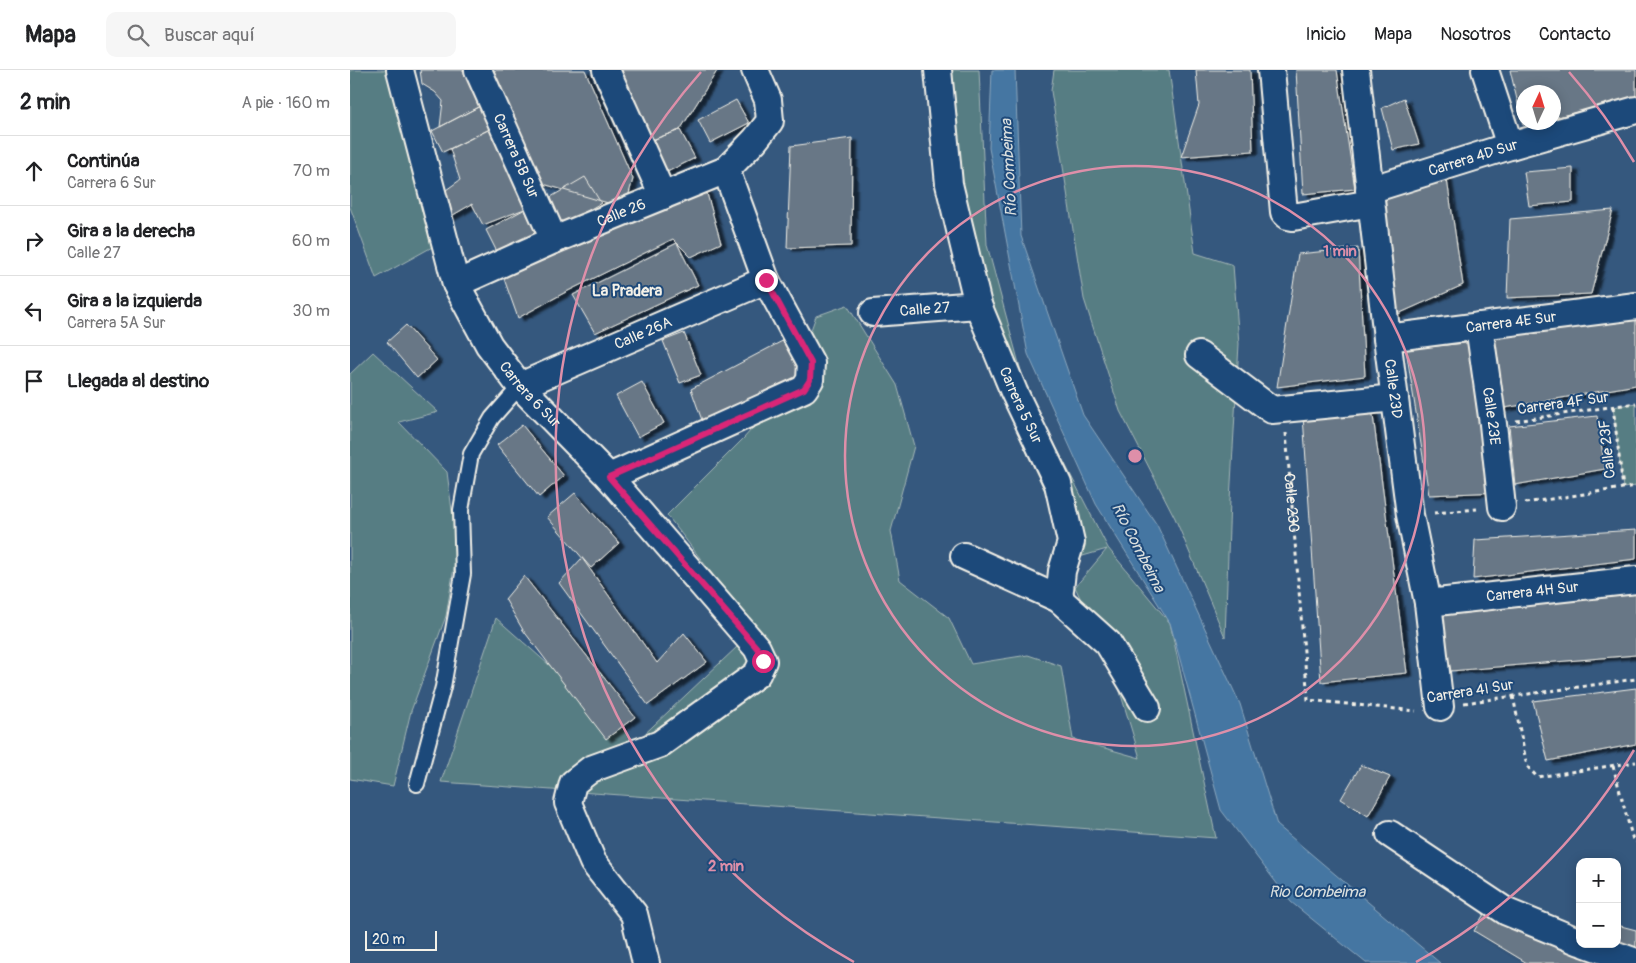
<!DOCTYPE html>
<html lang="es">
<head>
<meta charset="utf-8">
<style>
  body { margin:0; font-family:Pangolin,sans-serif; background:#f6f6f6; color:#202124 }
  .controls { position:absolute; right:15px; bottom:15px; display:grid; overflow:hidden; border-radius:10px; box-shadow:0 2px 12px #0003 }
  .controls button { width:45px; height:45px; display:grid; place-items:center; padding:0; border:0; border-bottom:1px solid #e0e0e0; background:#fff; color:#202124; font:25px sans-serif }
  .compass { position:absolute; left:1166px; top:15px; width:45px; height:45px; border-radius:50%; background:#fff; box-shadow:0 2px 12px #0003; rotate:4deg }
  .scale { position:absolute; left:15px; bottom:12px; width:72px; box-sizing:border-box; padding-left:5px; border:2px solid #f4f1e8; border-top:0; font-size:14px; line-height:18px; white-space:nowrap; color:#f4f1e8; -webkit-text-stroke:4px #1f4a7a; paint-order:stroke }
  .stop { position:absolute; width:15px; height:15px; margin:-11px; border:4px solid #db2777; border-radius:50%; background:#fff }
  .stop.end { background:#db2777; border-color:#fff; box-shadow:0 1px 5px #0008 }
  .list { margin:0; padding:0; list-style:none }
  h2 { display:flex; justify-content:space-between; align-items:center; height:65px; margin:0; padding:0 20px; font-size:21px }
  h2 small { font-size:16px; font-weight:400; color:#757577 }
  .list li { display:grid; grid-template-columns:32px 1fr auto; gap:15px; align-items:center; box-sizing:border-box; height:70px; padding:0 20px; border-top:1px solid #e0e0e0 }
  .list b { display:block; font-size:19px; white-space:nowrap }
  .list p { margin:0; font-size:16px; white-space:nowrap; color:#757577 }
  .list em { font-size:16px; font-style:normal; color:#757577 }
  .icon { flex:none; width:28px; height:28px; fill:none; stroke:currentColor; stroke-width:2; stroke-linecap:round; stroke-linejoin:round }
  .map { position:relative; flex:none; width:1286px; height:893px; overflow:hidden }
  header { display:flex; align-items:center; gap:30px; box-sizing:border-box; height:70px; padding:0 25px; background:#fff; border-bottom:1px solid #e0e0e0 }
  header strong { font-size:24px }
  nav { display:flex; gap:28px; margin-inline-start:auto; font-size:18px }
  .search { width:350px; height:45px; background:#f6f6f6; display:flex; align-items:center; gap:12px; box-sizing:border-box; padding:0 18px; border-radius:10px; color:#757577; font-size:19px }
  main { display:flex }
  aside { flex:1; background:#fff }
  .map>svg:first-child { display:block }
  .green { fill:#567d83; stroke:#a5b7b6 }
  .water { fill:#4576a2; stroke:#8ba7be }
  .building { fill:#677786; stroke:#f4f1e8; filter:url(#shadow) }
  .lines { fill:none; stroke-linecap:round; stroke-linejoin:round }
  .service-casing { stroke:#f4f1e8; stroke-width:18 }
  .minor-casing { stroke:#f4f1e8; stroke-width:30 }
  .path { stroke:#f4f1e8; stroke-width:3; stroke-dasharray:4 4; stroke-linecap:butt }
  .service { stroke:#1f4a7a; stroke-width:14 }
  .minor { stroke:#1f4a7a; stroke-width:26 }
  .route { stroke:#db2777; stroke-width:6 }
  .ring { fill:none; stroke:#de8fa9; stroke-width:2.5 }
  .labels { text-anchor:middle; stroke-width:4; stroke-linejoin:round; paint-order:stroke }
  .street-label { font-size:15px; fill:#f4f1e8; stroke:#1f4a7a }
  .water-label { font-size:16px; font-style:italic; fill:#dadfde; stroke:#1f4a7a }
  .neighbourhood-label { font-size:16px; font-weight:bold; fill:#f4f1e8; stroke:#1f4a7a }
  .centre { fill:#de8fa9; stroke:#1f4a7a; stroke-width:2.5 }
  .ring-label { font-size:15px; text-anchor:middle; font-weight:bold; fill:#de8fa9; stroke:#1f4a7a; stroke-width:4; stroke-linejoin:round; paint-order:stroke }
</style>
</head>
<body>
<header>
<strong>Mapa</strong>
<div class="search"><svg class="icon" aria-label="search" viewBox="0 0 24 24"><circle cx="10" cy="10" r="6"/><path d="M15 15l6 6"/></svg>Buscar aquí</div>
<nav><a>Inicio</a><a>Mapa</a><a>Nosotros</a><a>Contacto</a></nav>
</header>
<main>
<aside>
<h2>2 min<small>A pie · 160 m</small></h2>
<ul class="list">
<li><svg class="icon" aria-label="ahead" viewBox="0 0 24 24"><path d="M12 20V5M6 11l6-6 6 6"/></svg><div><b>Continúa</b><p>Carrera 6 Sur</p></div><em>70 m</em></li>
<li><svg class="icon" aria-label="right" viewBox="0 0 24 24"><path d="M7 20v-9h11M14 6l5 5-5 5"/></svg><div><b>Gira a la derecha</b><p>Calle 27</p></div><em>60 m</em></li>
<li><svg class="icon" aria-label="left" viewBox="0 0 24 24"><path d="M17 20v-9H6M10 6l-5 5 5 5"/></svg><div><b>Gira a la izquierda</b><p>Carrera 5A Sur</p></div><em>30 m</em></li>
<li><svg class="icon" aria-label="arrive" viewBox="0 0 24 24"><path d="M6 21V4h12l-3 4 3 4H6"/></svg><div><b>Llegada al destino</b></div></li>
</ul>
</aside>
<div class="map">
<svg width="1286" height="893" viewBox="0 0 1286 893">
  <defs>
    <filter id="shadow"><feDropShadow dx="5.5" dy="3" stdDeviation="1" flood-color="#0009"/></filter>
  </defs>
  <rect width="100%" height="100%" fill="#35587e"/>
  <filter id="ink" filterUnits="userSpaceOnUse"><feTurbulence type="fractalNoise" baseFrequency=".02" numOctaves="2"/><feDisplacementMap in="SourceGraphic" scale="10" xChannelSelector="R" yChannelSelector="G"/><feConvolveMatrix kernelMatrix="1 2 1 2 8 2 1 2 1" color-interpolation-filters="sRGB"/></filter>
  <g filter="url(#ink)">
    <path class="green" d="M0 0H40L84 176 26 208 0 137Z
      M578 0H629L637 175 675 316 758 478 820 553 866 768 91 712 146 548 286 672 405 560 317 445 394 368 442 313 466 246 497 235 547 315 564 376 541 461 550 510 599 548 621 594 678 585 711 596 723 669 790 688 762 595 725 517 757 479 726 488 645 314 603 160Z
      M704 0H819L845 183 883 195 889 274 880 430 875 567 825 448 770 341 734 229 701 21Z
      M23 282 88 342 49 352 97 402 107 479 96 546 61 641 43 716 0 709V304Z
      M1286 333V416L1273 418 1263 337Z"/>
    <path class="water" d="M642 0H665L671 166 733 345 807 455 890 634 927 755 1090 893H1016L941 832 871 740 820 553 746 434 678 284 639 78Z"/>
    <path class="building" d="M70 0H115L132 35 90 57 93 31 85 22 72 14Z
      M142 0H235L283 109 275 138 183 111Z
      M265 0H367V1L330 60 299 71Z
      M846 0H900L903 81 831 87 849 35Z
      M946 0H987L1005 119 953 124Z
      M1160 0H1286V27L1204 48V22H1174V52H1185L1173 55Z
      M1054 28 1069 74 1043 80 1032 38Z
      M386 30 399 53 360 73 348 50Z
      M132 35 144 57 93 82 82 61Z
      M144 57 177 138 133 155 122 134 98 148 96 120 110 110 100 79Z
      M330 60 345 88 315 103 299 71Z
      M502 68 501 176 437 178 441 76Z
      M1223 98V132L1179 136 1174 102Z
      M1096 103 1113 215 1039 248 1035 120Z
      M235 107 251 133 209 157 194 131Z
      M354 113 371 173 341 187 323 169 214 223 168 248 153 206Z
      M177 138 191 164 149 186 136 160Z
      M1263 140 1241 224 1157 228 1160 149Z
      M327 173 348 215 245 263 223 225Z
      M1008 178 1015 306 927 317 948 184Z
      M1286 242V315L1149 339 1139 264Z
      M56 255 87 290 67 308 37 272Z
      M334 263 351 305 330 313 313 271Z
      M440 267 449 308 354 356 341 319Z
      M1126 272 1150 422 1079 425 1056 279Z
      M292 312 314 353 288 367 266 326Z
      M1022 338 1057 603 971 612 953 346Z
      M1247 346 1255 399 1165 415 1159 356Z
      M172 355 214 406 189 427 147 375Z
      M225 423 269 473 241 498 197 447Z
      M1286 460V489L1123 509 1125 470Z
      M232 488 307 593 334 563 357 592 298 635 209 513Z
      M174 506 285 647 256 669 173 560 155 529Z
      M1286 515V585L1101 601 1086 537Z
      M1286 618V674L1198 691 1183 631Z
      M1011 695 1040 707 1018 746 991 729Z
      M1137 839 1264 893H1177L1124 861Z
      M1267 855 1286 860V876L1280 884 1267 874Z"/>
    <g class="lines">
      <g class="service-casing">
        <path id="service" d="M67 714 93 617 113 504 111 440 121 384 142 348 170 316"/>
      </g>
      <g class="minor-casing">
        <g id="minor">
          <path id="s2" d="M50 0 106 214 139 275 170 316 259 407 407 578 413 591 407 604 310 674 241 699 223 713 218 733 243 792 284 844 296 893"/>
          <path id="s3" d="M128 0 204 170"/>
          <path d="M256 0 313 126"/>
          <path id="s4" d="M588 0 599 114 628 235 664 322 708 414 721 472 712 501 709 529"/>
          <path d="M921 0 934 142 938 146 943 147 1021 133"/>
          <path id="s5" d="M1006 0 1037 268 1060 445 1078 533 1090 637"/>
          <path d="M1135 0 1160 76"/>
          <path id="s6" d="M1019 120 1160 76 1286 40"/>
          <path id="s7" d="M106 214 204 170 376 100 405 70 420 51 418 30 405 0"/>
          <path id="s8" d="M523 243 628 235"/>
          <path id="s9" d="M1129 256 1143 354 1152 437"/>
          <path id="s10" d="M1037 268 1286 236"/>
          <path d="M849 285 922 340 1045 328"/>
          <path id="s11" d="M170 316 416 210"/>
          <path d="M259 407 454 319 460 310 461 293 416 210 376 100"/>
          <path d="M614 486 709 529 758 573 797 638"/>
          <path id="s12" d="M1078 533 1286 510"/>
          <path d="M1040 764 1157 842 1230 872"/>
          <path d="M1236 874 1286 892"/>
        </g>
      </g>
      <g class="path">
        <path d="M1263 337 1273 418"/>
        <path d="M1166 351 1286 333"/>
        <path id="s1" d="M936 363 958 630 1066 641"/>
        <path d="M1175 433 1286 416"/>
        <path d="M1084 443 1127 439"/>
        <path d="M1163 626 1177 696 1187 707 1286 692"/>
        <path d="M1114 633 1286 609"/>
        <path d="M1263 696 1283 770 1286 772"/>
      </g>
      <use href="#service" class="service"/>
      <use href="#minor" class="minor"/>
    </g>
  </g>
  <g class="lines" filter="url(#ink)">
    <path class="route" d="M413 591 407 578 259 407 454 319 460 310 461 293 416 210"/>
  </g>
  <g class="ring">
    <circle cx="785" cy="386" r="290"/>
    <path d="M1284 680A579 579 0 0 1 1066 892M504 892A579 579 0 0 1 351 2M1219 2A579 579 0 0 1 1284 92"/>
  </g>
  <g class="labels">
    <g class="street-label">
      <text dy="5" stroke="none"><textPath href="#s3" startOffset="94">Carrera 5B Sur</textPath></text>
      <text dy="5" stroke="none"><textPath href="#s6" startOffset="109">Carrera 4D Sur</textPath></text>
      <text dy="5" stroke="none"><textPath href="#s7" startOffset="180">Calle 26</textPath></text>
      <text dy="5" stroke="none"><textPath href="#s8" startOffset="52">Calle 27</textPath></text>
      <text dy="5" stroke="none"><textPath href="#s10" startOffset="125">Carrera 4E Sur</textPath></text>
      <text dy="5" stroke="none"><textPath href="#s11" startOffset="134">Calle 26A</textPath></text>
      <text dy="5" stroke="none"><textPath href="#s5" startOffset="321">Calle 23D</textPath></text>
      <text dy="5" stroke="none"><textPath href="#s2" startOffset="355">Carrera 6 Sur</textPath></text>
      <text transform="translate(1213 333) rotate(-8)" y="5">Carrera 4F Sur</text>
      <text dy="5" stroke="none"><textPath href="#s4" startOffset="348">Carrera 5 Sur</textPath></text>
      <text dy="5" stroke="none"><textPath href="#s9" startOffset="91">Calle 23E</textPath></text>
      <text transform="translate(1257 379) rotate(-96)" y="5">Calle 23F</text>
      <text dy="5" stroke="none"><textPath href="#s1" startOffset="70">Calle 23C</textPath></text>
      <text dy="5" stroke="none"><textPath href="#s12" startOffset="105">Carrera 4H Sur</textPath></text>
      <text transform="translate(1120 621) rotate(-9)" y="5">Carrera 4I Sur</text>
    </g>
    <g class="water-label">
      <text transform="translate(658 98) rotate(-93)" y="6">Río Combeima</text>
      <text transform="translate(789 477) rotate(63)" y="6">Río Combeima</text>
      <text x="967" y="827">Rio Combeima</text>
    </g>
    <g class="neighbourhood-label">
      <text x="277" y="226">La Pradera</text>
    </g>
  </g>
  <circle cx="785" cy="386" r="8" class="centre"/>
  <g class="ring-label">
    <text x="990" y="186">1 min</text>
    <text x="376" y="801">2 min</text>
  </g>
</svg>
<div class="controls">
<button>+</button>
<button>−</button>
</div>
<svg class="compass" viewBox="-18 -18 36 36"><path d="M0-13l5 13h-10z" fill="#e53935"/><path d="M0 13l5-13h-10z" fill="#757577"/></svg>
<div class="scale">20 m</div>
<div class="stop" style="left:413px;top:591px"></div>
<div class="stop end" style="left:416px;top:210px"></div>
</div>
</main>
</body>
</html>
